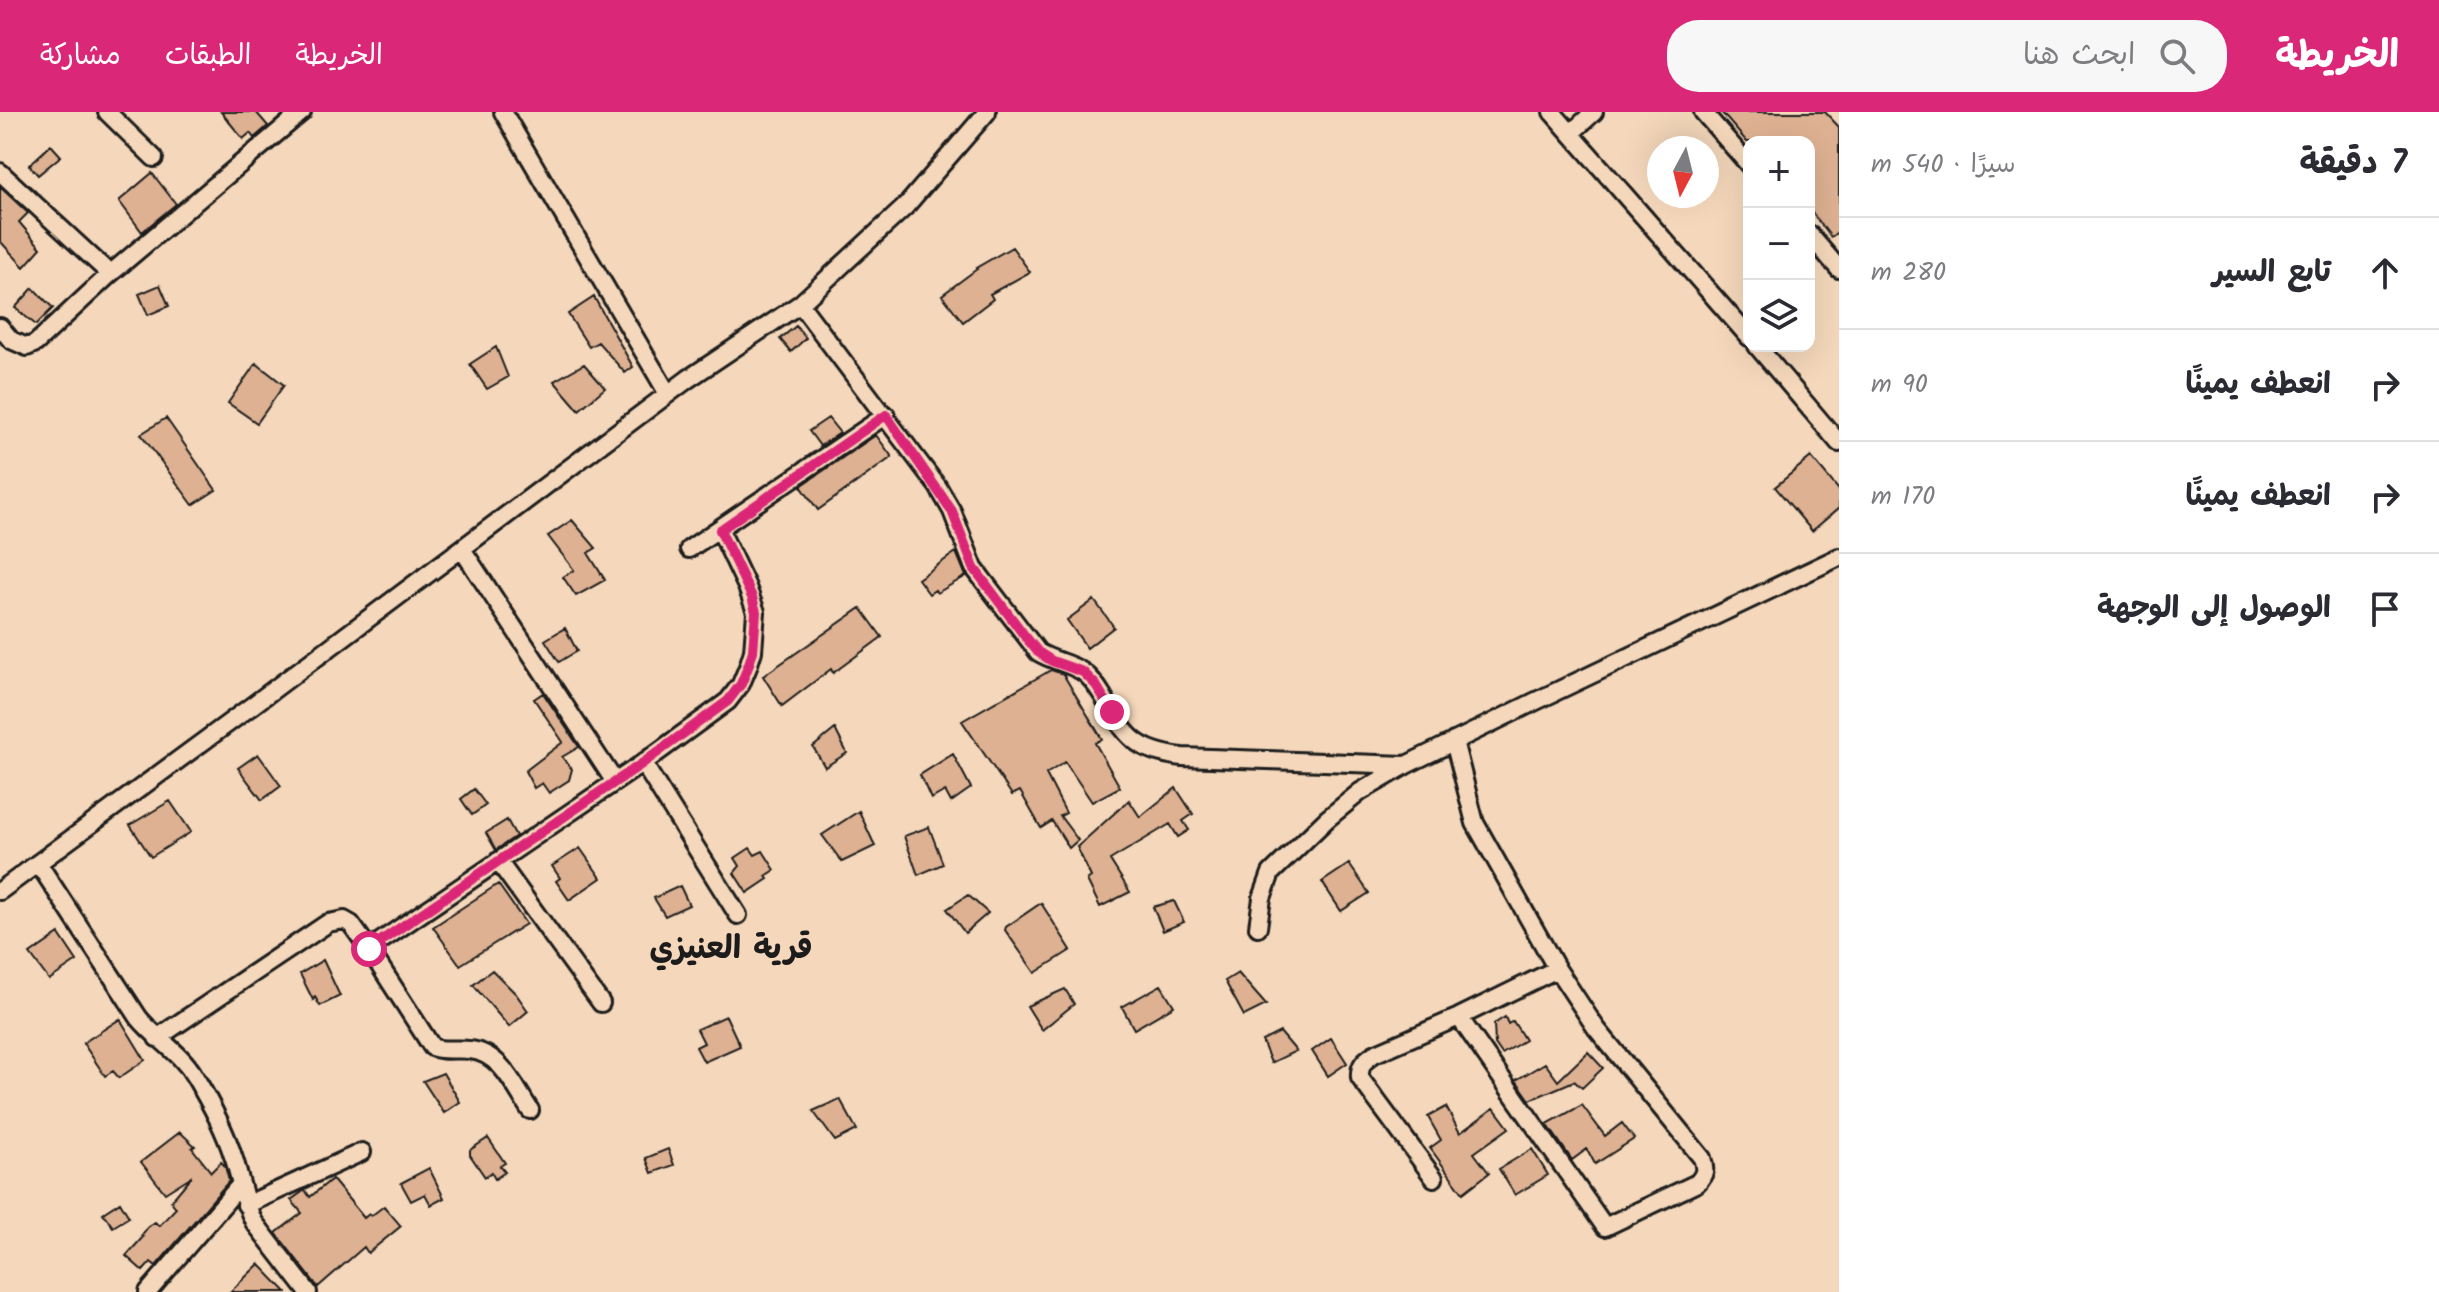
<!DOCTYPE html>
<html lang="ar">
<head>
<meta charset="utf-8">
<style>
  body { margin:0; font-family:Kalam,"Playpen Sans Arabic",sans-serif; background:#f7f7f7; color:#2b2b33; direction:rtl }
  .controls { position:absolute; right:24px; top:24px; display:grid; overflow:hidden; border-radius:16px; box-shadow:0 8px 32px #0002 }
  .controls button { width:72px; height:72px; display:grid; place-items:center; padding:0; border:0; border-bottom:2px solid #e1e1e2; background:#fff; color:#2b2b33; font:40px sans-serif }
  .compass { position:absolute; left:1647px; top:24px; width:72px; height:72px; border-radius:50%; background:#fff; box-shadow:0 8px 32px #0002; rotate:187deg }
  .stop { position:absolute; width:24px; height:24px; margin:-18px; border:6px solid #db2777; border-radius:50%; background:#fff }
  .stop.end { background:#db2777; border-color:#fff; box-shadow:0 2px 8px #0008 }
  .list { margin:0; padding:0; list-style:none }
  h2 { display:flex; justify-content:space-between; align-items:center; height:104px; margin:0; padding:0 32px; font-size:34px }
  h2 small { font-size:26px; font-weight:400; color:#7c7c81 }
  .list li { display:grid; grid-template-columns:52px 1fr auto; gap:24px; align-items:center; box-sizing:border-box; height:112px; padding:0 32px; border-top:2px solid #e1e1e2 }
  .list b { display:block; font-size:30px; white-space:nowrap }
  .list em { font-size:26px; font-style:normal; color:#7c7c81 }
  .icon { flex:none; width:44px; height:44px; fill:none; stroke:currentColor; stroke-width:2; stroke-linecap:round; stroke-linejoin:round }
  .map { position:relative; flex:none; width:1839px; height:1180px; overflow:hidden; direction:ltr }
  header { display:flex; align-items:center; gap:48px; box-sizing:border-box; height:112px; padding:0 40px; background:#db2777; color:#fff }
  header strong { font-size:38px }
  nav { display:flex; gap:44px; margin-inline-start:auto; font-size:28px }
  .search { width:560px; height:72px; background:#f7f7f7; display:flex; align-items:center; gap:20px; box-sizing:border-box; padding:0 28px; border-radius:32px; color:#7c7c81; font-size:30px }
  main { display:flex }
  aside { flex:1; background:#fff }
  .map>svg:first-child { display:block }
  .building { fill:#deb192; stroke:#1c1c1c; stroke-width:2 }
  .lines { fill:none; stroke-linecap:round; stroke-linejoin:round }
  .minor-casing { stroke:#1c1c1c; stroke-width:22 }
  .minor { stroke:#f5d8bb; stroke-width:16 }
  .route { stroke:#db2777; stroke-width:10 }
  .labels { text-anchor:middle; stroke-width:7; stroke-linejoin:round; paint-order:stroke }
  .district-label { font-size:32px; font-weight:bold; fill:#1c1c1c; stroke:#f5d8bb }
</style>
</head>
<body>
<header>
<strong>الخريطة</strong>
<div class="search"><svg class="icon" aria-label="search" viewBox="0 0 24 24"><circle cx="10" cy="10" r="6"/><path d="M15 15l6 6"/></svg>ابحث هنا</div>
<nav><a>الخريطة</a><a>الطبقات</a><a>مشاركة</a></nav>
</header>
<main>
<aside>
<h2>7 دقيقة<small>سيرًا · 540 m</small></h2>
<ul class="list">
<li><svg class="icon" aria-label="ahead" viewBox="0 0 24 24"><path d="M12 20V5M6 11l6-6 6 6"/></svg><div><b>تابع السير</b></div><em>280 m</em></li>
<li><svg class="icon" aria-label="right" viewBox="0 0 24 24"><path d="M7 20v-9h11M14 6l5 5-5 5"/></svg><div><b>انعطف يمينًا</b></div><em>90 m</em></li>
<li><svg class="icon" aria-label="right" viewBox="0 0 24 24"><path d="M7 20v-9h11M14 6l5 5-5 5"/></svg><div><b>انعطف يمينًا</b></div><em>170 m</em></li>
<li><svg class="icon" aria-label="arrive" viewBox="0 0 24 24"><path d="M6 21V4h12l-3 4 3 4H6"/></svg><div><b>الوصول إلى الوجهة</b></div></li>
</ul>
</aside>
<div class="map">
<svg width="1839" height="1180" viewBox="0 0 1839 1180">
  <rect width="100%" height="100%" fill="#f5d8bb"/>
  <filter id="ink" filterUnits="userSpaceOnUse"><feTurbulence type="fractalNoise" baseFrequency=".0125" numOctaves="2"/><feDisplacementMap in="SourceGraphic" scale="16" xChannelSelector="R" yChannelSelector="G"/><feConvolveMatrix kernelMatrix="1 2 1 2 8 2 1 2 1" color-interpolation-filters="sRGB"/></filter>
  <g filter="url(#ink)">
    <path class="building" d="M221 0H256L268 14 254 26 250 21 243 27Z
      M1721 0H1825L1839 15V119L1831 125 1809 97V30H1747Z
      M51 33 61 44 38 63 29 53Z
      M152 61 176 92 142 120 119 89Z
      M0 75 28 101 19 110 41 136 24 155 0 129Z
      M1012 135 1030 160 990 182 993 187 963 210 942 183 977 157 976 156Z
      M160 173 169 194 148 203 139 182Z
      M33 176 53 196 36 213 15 196Z
      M594 185 633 255 625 261 598 230 589 235 568 202Z
      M796 214 806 226 791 240 780 227Z
      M496 235 508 265 487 277 470 252Z
      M256 251 284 273 257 311 228 291Z
      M584 252 605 276 579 298 554 269Z
      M166 306 216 378 193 393 141 322Z
      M828 306 840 321 820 334 809 319Z
      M876 323 892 345 818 398 801 374Z
      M1811 345 1839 378V396L1812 419 1775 375Z
      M572 408 596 436 588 441 605 468 576 484 563 465 574 458 548 424Z
      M956 440 966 464 937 481 935 478 929 482 918 467Z
      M1094 488 1114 515 1087 536 1067 508Z
      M861 496 882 525 833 561 831 557 782 594 763 564Z
      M565 516 577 539 559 550 545 528Z
      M1051 558 1063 562 1102 627 1095 631 1120 675 1092 690 1065 650 1046 662 1066 701 1060 704 1078 728 1069 736 1052 709 1041 716 1020 679 1012 683 962 609Z
      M543 581 579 635 562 645 572 657 569 668 549 681 542 671 534 676 525 659 563 630 534 587Z
      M835 617 847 641 825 655 813 635Z
      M258 642 281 674 262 688 238 656Z
      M953 642 971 676 951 690 945 679 931 687 920 663Z
      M1176 676 1193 702 1183 709 1189 718 1178 725 1170 712 1110 748 1130 780 1100 795 1087 768 1091 765 1077 735 1129 688 1140 705Z
      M474 677 486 693 472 703 461 687Z
      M170 689 191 720 151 745 130 713Z
      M859 699 875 734 842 750 822 723Z
      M507 708 516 724 496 738 486 721Z
      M929 715 943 752 918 763 904 724Z
      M580 736 601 766 569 788 556 769 560 766 552 754Z
      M750 736 755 743 763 739 775 758 766 764 768 767 747 781 734 761 740 754 735 746Z
      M1349 752 1369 781 1341 799 1322 770Z
      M498 772 526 812 460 853 433 815Z
      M680 774 689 793 665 804 654 786Z
      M968 783 988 801 965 821 947 797Z
      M1174 789 1184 810 1163 819 1153 795Z
      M1041 791 1071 838 1035 861 1005 818 1006 815Z
      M59 822 77 849 49 868 30 842Z
      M323 848 340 884 320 894 315 885 313 888 300 862Z
      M492 858 516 882 528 899 509 915 473 873Z
      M1238 861 1266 893 1244 904 1225 869Z
      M1161 873 1174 894 1134 917 1122 895Z
      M1065 877 1074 892 1042 918 1027 894Z
      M726 904 740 934 704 950 696 935 704 931 697 917Z
      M1505 905 1508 912 1513 909 1525 928 1502 942 1495 932 1494 912Z
      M120 907 145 948 119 966 113 959 105 964 83 931Z
      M1280 920 1296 939 1271 951 1262 929Z
      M1331 926 1347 951 1328 964 1312 939Z
      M1588 940 1603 956 1582 976 1574 969 1530 988 1516 968 1545 951 1558 969Z
      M443 961 460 990 444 1001 423 969Z
      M840 987 857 1018 835 1029 813 999Z
      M1582 993 1605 1024 1622 1011 1634 1027 1595 1052 1587 1037 1572 1048 1547 1012Z
      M1446 995 1460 1021 1494 996 1509 1016 1474 1041 1489 1061 1463 1081 1430 1036 1441 1028 1428 1005Z
      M180 1020 195 1034 192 1036 211 1060 221 1050 225 1054 229 1069 156 1154 151 1150 143 1159 126 1144 143 1125 141 1124 148 1115 155 1110 159 1114 176 1096 171 1089 192 1064 165 1081 141 1050Z
      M488 1026 505 1051 500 1054 505 1060 495 1067 491 1060 485 1065 470 1043V1038Z
      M668 1037 674 1053 652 1061 646 1046Z
      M1532 1037 1548 1063 1515 1083 1499 1057Z
      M429 1056 444 1086 431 1093 425 1082 411 1089 401 1071Z
      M332 1067 364 1106 369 1102 371 1104 384 1094 401 1114 368 1141 364 1135 318 1175 276 1121 302 1101 291 1088 305 1078 310 1085Z
      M120 1090 129 1105 113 1115 103 1101Z
      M259 1152 286 1180H230Z"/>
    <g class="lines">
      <g class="minor-casing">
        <path id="minor" d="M107 0 154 46
          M503 0 668 282
          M1552 0 1749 225
          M1703 0 1749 53
          M1571 21 1594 0
          M0 60 110 162
          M1809 122 1839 157
          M800 192 938 375 952 399 974 456 1038 540C1052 549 1070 551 1083 560 1092 566 1098 576 1103 584 1126 624 1134 639 1182 645L1406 653
          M0 215 11 228 27 235 36 231 110 162 302 0
          M1757 234 1839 331
          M462 437 615 670
          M689 437 886 303
          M643 651 738 803
          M498 749 601 891
          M38 751 139 906C156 927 181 940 195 965 210 990 224 1016 233 1044 241 1066 243 1089 254 1110L308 1180
          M0 779 253 593 688 267 800 192 905 95 987 0
          M1258 815 1262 786 1271 761 1327 707 1360 680 1406 653 1534 590 1839 445
          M369 837 643 651 728 589 741 572 748 555 753 539 756 500 747 475 720 418
          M1459 905 1557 857
          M157 926 328 811 344 808 351 812 369 837 432 935C443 940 457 936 470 938 501 941 514 974 530 998
          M1434 1066 1360 966C1359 953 1364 949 1374 942L1459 905 1605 1115 1697 1071C1705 1063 1706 1057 1702 1046L1596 916 1557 857 1475 711 1454 629
          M246 1093 362 1040
          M148 1180 241 1072"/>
      </g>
      <use href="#minor" class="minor"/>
    </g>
  </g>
  <g class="lines" filter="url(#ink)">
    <path class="route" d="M369 837 643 651 728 589 741 572 748 555 753 539 756 500 752 485 720 418 886 303 952 399 974 456 1024 523 1038 540 1052 549 1083 560 1096 573 1112 600"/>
  </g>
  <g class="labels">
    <g class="district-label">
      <text x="731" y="846">قرية العنيزي</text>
    </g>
  </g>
</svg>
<div class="controls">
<button>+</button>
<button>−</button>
<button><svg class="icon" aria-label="layers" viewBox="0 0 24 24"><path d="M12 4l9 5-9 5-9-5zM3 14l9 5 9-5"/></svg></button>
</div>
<svg class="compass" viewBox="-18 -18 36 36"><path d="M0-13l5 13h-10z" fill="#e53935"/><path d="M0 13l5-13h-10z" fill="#7c7c81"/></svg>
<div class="stop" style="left:369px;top:837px"></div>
<div class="stop end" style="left:1112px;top:600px"></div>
</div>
</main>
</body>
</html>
